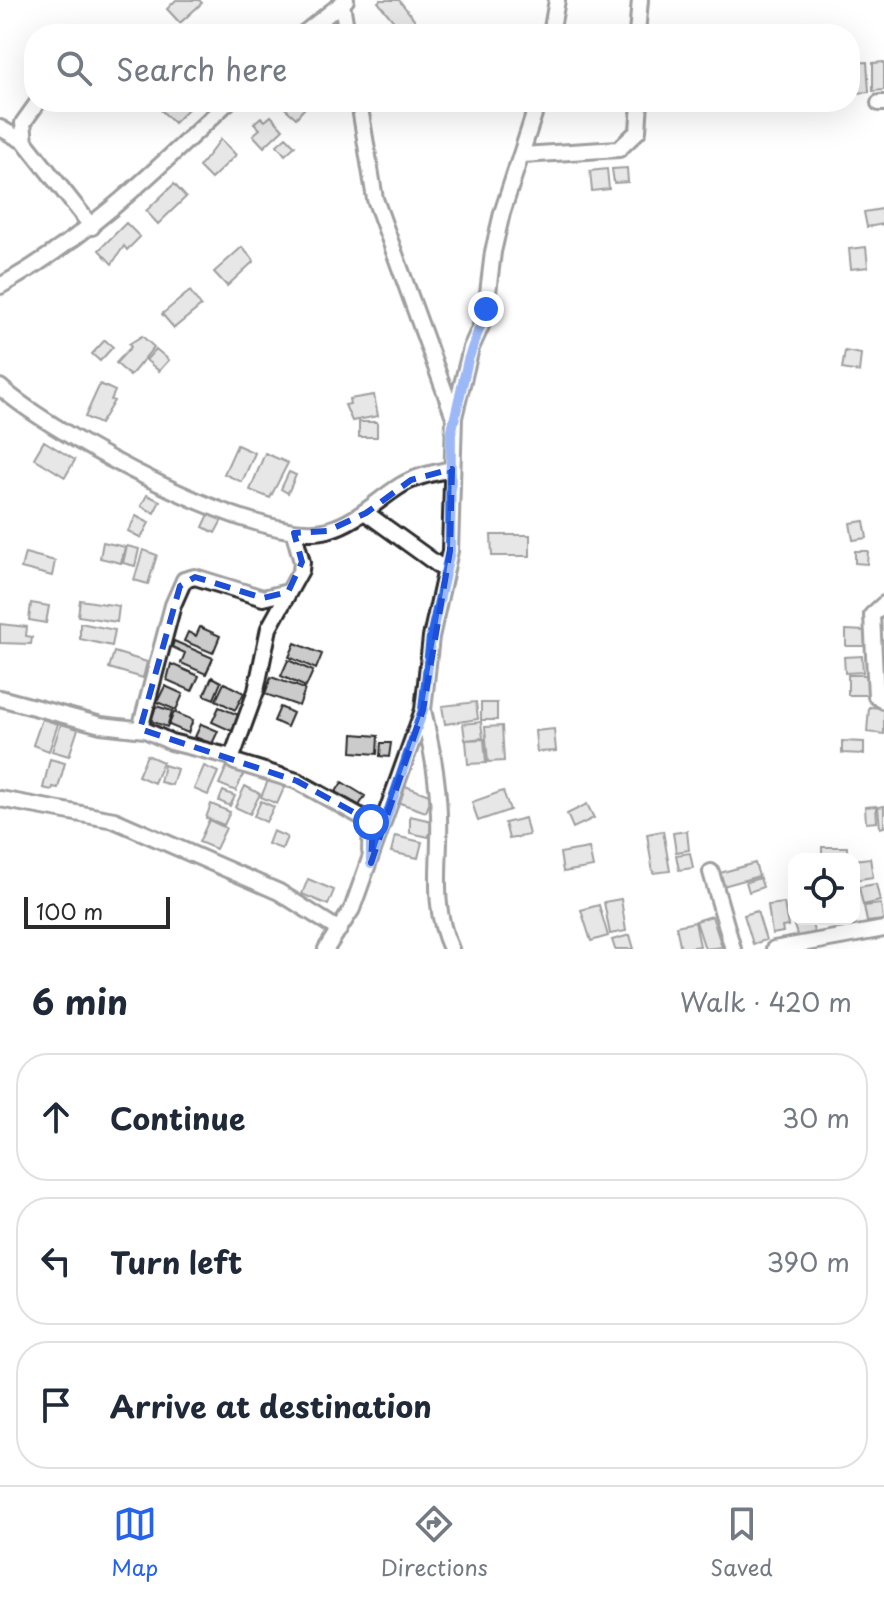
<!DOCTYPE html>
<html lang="en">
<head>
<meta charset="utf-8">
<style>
  body { margin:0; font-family:"Playpen Sans",sans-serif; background:#f6f6f7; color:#1f2937 }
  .controls { position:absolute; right:24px; bottom:24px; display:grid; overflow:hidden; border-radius:16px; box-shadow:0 8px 32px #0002 }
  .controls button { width:72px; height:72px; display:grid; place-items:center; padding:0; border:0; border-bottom:2px solid #e0e1e3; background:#fff; color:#1f2937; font:40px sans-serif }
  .scale { position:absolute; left:24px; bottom:20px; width:146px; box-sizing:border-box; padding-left:8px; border:4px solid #2b2b2b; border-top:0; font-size:22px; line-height:28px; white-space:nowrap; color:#2b2b2b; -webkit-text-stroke:6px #fff; paint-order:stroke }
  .stop { position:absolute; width:24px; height:24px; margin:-18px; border:6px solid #2563eb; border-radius:50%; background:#fff }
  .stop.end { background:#2563eb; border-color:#fff; box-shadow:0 2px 8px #0008 }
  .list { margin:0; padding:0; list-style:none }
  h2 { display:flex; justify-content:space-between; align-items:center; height:104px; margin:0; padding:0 32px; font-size:34px }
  h2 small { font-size:26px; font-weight:400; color:#747a83 }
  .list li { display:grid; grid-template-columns:52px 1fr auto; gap:24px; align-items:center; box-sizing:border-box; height:128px; margin:0 16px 16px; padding:0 16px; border:2px solid #e0e1e3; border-radius:32px }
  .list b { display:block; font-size:30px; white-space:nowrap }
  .list em { font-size:26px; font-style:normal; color:#747a83 }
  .icon { flex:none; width:44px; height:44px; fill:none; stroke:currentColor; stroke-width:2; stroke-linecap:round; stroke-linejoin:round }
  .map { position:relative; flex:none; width:884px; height:949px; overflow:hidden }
  .search { position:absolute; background:#fff; box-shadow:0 8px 32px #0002; left:24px; right:24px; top:24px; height:88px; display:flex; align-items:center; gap:20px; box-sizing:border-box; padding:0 28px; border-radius:32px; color:#747a83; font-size:30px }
  .sheet { height:536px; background:#fff }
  nav { display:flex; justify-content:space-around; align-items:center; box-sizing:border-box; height:112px; border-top:2px solid #e0e1e3; background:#fff; font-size:22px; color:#747a83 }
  nav a { display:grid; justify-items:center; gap:4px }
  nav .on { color:#2563eb }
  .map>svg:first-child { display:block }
  .building { fill:#cbcbcb; stroke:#2b2b2b; stroke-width:2 }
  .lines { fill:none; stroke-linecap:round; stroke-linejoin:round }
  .minor-casing { stroke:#2b2b2b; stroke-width:20 }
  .minor { stroke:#fff; stroke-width:14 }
  .route { stroke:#2563eb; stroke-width:10 }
  .marked { fill:none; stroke:#1d4ed8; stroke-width:6; stroke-dasharray:16 10; stroke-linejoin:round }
</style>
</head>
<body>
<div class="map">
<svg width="884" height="949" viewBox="0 0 884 949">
  <rect width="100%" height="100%" fill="#fff"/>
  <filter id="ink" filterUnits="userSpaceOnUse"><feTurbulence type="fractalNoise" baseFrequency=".0125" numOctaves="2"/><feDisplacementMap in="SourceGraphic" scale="16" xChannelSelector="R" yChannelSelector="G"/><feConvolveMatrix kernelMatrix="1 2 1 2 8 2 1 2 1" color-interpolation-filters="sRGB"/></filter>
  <g filter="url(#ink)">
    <path class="building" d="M176 0H199L202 3 180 23 167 9Z
      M381 0H399L417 23 404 34 378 2Z
      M867 62 869 92 855 93 853 63Z
      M884 62V90L873 91V63Z
      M169 102H195L174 123 161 110Z
      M278 102H310L296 118Z
      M271 116 283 129 264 147 253 135 260 129 254 123 261 117 265 121Z
      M286 137 295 146 285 155 277 145Z
      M221 139 236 155 211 179 199 167Z
      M627 168 628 182 614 183 612 169Z
      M607 169 609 189 592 191 590 171Z
      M174 184 186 197 158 224 146 211Z
      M882 209 884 224 867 227 864 212Z
      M126 223 140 237 127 250 124 246 112 264 99 250Z
      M242 247 254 261 227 286 214 272Z
      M866 247 868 267 851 269 849 249Z
      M190 291 201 306 174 328 162 314Z
      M142 336 154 347 130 376 116 363 131 347 129 344Z
      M105 340 113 347 100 361 92 354Z
      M156 349 169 360 159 371 146 360Z
      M845 351 861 354 859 372 842 369Z
      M100 384 115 391 111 400 114 401 100 424 85 417Z
      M374 395 378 416 352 421 345 405 350 404 349 399Z
      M359 422H377V437H359Z
      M44 441 75 460 65 477 34 458Z
      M237 445 255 453 242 482 224 474Z
      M265 453 288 463 270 498 250 490Z
      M289 472 296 475 288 493 281 489Z
      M147 495 160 501 154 513 141 506Z
      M209 514 222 520 215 533 203 527Z
      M136 516 149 523 141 538 128 531Z
      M864 521 867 538 853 540 850 523Z
      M491 535H530V556H492Z
      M103 542 125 547 121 563 100 558Z
      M127 546 139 549 135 566 123 563Z
      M143 550 157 555 148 584 134 580Z
      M855 551H868L867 564 855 563Z
      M25 553 55 561 52 576 21 568Z
      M80 600 119 606 117 622 78 616Z
      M31 603 49 606 46 623 29 620Z
      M80 623 115 630 112 646 80 639Z
      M0 624 27 627 26 636 32 637 31 644 0 643Z
      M200 627 220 636 213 653 184 641 188 632 196 636Z
      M846 630 865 631V646H846Z
      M174 641 213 658 206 674 181 663 185 653 172 647Z
      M295 643 322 654 316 669 289 657Z
      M114 652 147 662 143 678 109 668Z
      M862 656 863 672 845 673 844 657Z
      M288 660 313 671 306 687 281 676Z
      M171 664 199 676 192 691 167 680Z
      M848 675H867V695H848Z
      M212 677 221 682 214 699 204 695Z
      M271 677 305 689 299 706 265 694Z
      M224 683 244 693 235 710 216 700Z
      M165 686 183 694 176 710 157 702Z
      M476 702 478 719 445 724 442 706Z
      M481 703H497V720H481Z
      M156 706 172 711 167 727 151 721Z
      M219 707 241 716 234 732 212 722Z
      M280 707 293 713 287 727 274 721Z
      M869 707 884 708V734L867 732Z
      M174 712 193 720 188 733 169 725Z
      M42 719 58 724 49 751 33 745Z
      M481 722 483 738 465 740 463 724Z
      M61 724 78 729 69 756 52 751Z
      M201 724 218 731 212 744 195 737Z
      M502 726 504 761 488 762 485 727Z
      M554 729 556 751 537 752 535 731Z
      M353 734 378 736 377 754 352 752Z
      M484 739 486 763 468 764 466 740Z
      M842 741 864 742V754L842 753Z
      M381 743H391L389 757 380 756Z
      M147 755 163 762 154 783 138 776Z
      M50 759 65 763 58 788 53 787 52 790 43 788Z
      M164 765 177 769 172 785 160 782Z
      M204 766 218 772 208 795 194 789Z
      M227 766 244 773 236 791 219 784Z
      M269 778 285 786 277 804 261 797Z
      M342 782 365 796 357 809 334 795Z
      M245 786 260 794 250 814 235 807Z
      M405 786 432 796 426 812 400 803Z
      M223 791 235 796 230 806 219 801Z
      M503 791 510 810 478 821 472 802Z
      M261 801 274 807 266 822 254 816Z
      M211 804 230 812 224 825 206 818Z
      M587 804 594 818 573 828 567 814Z
      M876 806 877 822 866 823 865 807Z
      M884 806V827L880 828 878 807Z
      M410 816 432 821 429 837 410 833Z
      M525 818 529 835 509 839 505 823Z
      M209 820 226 828 216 849 199 842Z
      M273 831 287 837 282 849 268 844Z
      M663 831 670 871 653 873 647 834Z
      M687 831 689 850 676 852 673 833Z
      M395 836 422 842 418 858 391 852Z
      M822 847H847V859H822Z
      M589 848 593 867 563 872 560 853Z
      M690 853 693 868 679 870 676 855Z
      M870 858 873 877 854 880V860Z
      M755 863 759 876 723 886 720 873Z
      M760 878 763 887 749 892 746 882Z
      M308 879 334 890 328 905 302 894Z
      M876 884 880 901 863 905 859 887Z
      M621 899 626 931 610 934 604 902Z
      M784 903 788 926 782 927 783 932 772 934 768 905Z
      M881 904 883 920 867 922 864 906Z
      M599 905 608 936 591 941 581 910Z
      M757 911 766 940 753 944 744 915Z
      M712 916 722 947 705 949 696 921Z
      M810 919 815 934 799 940 793 923Z
      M695 922 700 946 681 949 676 926Z
      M630 935 634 949H615L612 940Z"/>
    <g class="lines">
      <g class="minor-casing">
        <path id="minor" d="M342 4 347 34
          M303 34 346 0
          M551 34 557 0
          M637 34 640 0
          M38 102 23 123 25 142 92 227
          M359 102 375 199 454 417
          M879 103H884
          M0 128 25 142
          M522 155 619 149 638 131 640 102
          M0 286C87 238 156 170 228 102
          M0 387C52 434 261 549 328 530 357 522 376 501 400 486 416 476 434 473 452 469
          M366 513 445 570
          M294 533 302 562 301 570 269 628 256 691 232 757 235 762 297 781 371 822 370 851
          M884 604 872 615 876 696 884 701
          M0 698 101 725 145 730 171 742 232 757
          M423 710C431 745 438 779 439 815 441 862 430 904 451 949
          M140 729 173 605 184 580 195 577 263 598 288 592
          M0 799 114 820 279 892 339 930
          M711 872 733 949
          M326 949 352 909 423 710 431 637 450 551 454 417 471 348 485 317 493 252 502 213 538 102
          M774 949 884 929"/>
      </g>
      <use href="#minor" class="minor"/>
    </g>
  </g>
  <g class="lines" filter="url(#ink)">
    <path class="route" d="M371 822V863L423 710 431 637 450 551 451 434 468 360 486 309"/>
  </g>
  <path d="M0 0H884V949H0ZM452 469 450 551 423 710 371 863 373 823 297 781 140 729 180 586 195 577 263 598 288 592 302 562 294 533 327 531 366 513 411 480Z" fill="#fff" fill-opacity=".55" fill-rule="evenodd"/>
  <path class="marked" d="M452 469 450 551 423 710 371 863 373 823 297 781 140 729 180 586 195 577 263 598 288 592 302 562 294 533 327 531 366 513 411 480Z"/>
</svg>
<div class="controls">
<button><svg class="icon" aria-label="locate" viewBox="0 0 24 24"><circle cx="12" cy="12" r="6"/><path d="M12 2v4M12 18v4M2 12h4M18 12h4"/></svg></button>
</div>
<div class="scale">100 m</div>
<div class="stop" style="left:371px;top:822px"></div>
<div class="stop end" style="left:486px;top:309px"></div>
<div class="search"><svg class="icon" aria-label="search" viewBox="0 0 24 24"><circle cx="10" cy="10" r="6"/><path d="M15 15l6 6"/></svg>Search here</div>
</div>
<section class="sheet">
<h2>6 min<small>Walk · 420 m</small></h2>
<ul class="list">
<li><svg class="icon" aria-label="ahead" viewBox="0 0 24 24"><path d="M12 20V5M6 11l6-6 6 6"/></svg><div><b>Continue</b></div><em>30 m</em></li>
<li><svg class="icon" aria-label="left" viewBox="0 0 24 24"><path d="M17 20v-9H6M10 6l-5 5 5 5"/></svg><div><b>Turn left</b></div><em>390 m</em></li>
<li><svg class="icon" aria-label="arrive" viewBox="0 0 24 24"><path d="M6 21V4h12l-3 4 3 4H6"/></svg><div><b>Arrive at destination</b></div></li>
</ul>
</section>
<nav>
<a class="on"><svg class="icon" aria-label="map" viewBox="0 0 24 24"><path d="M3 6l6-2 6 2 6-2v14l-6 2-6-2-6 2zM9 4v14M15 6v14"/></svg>Map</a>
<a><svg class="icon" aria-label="directions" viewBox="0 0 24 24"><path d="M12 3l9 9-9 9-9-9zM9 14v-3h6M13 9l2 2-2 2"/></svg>Directions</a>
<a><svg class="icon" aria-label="saved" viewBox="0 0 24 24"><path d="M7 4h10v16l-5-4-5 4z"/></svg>Saved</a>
</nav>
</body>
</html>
